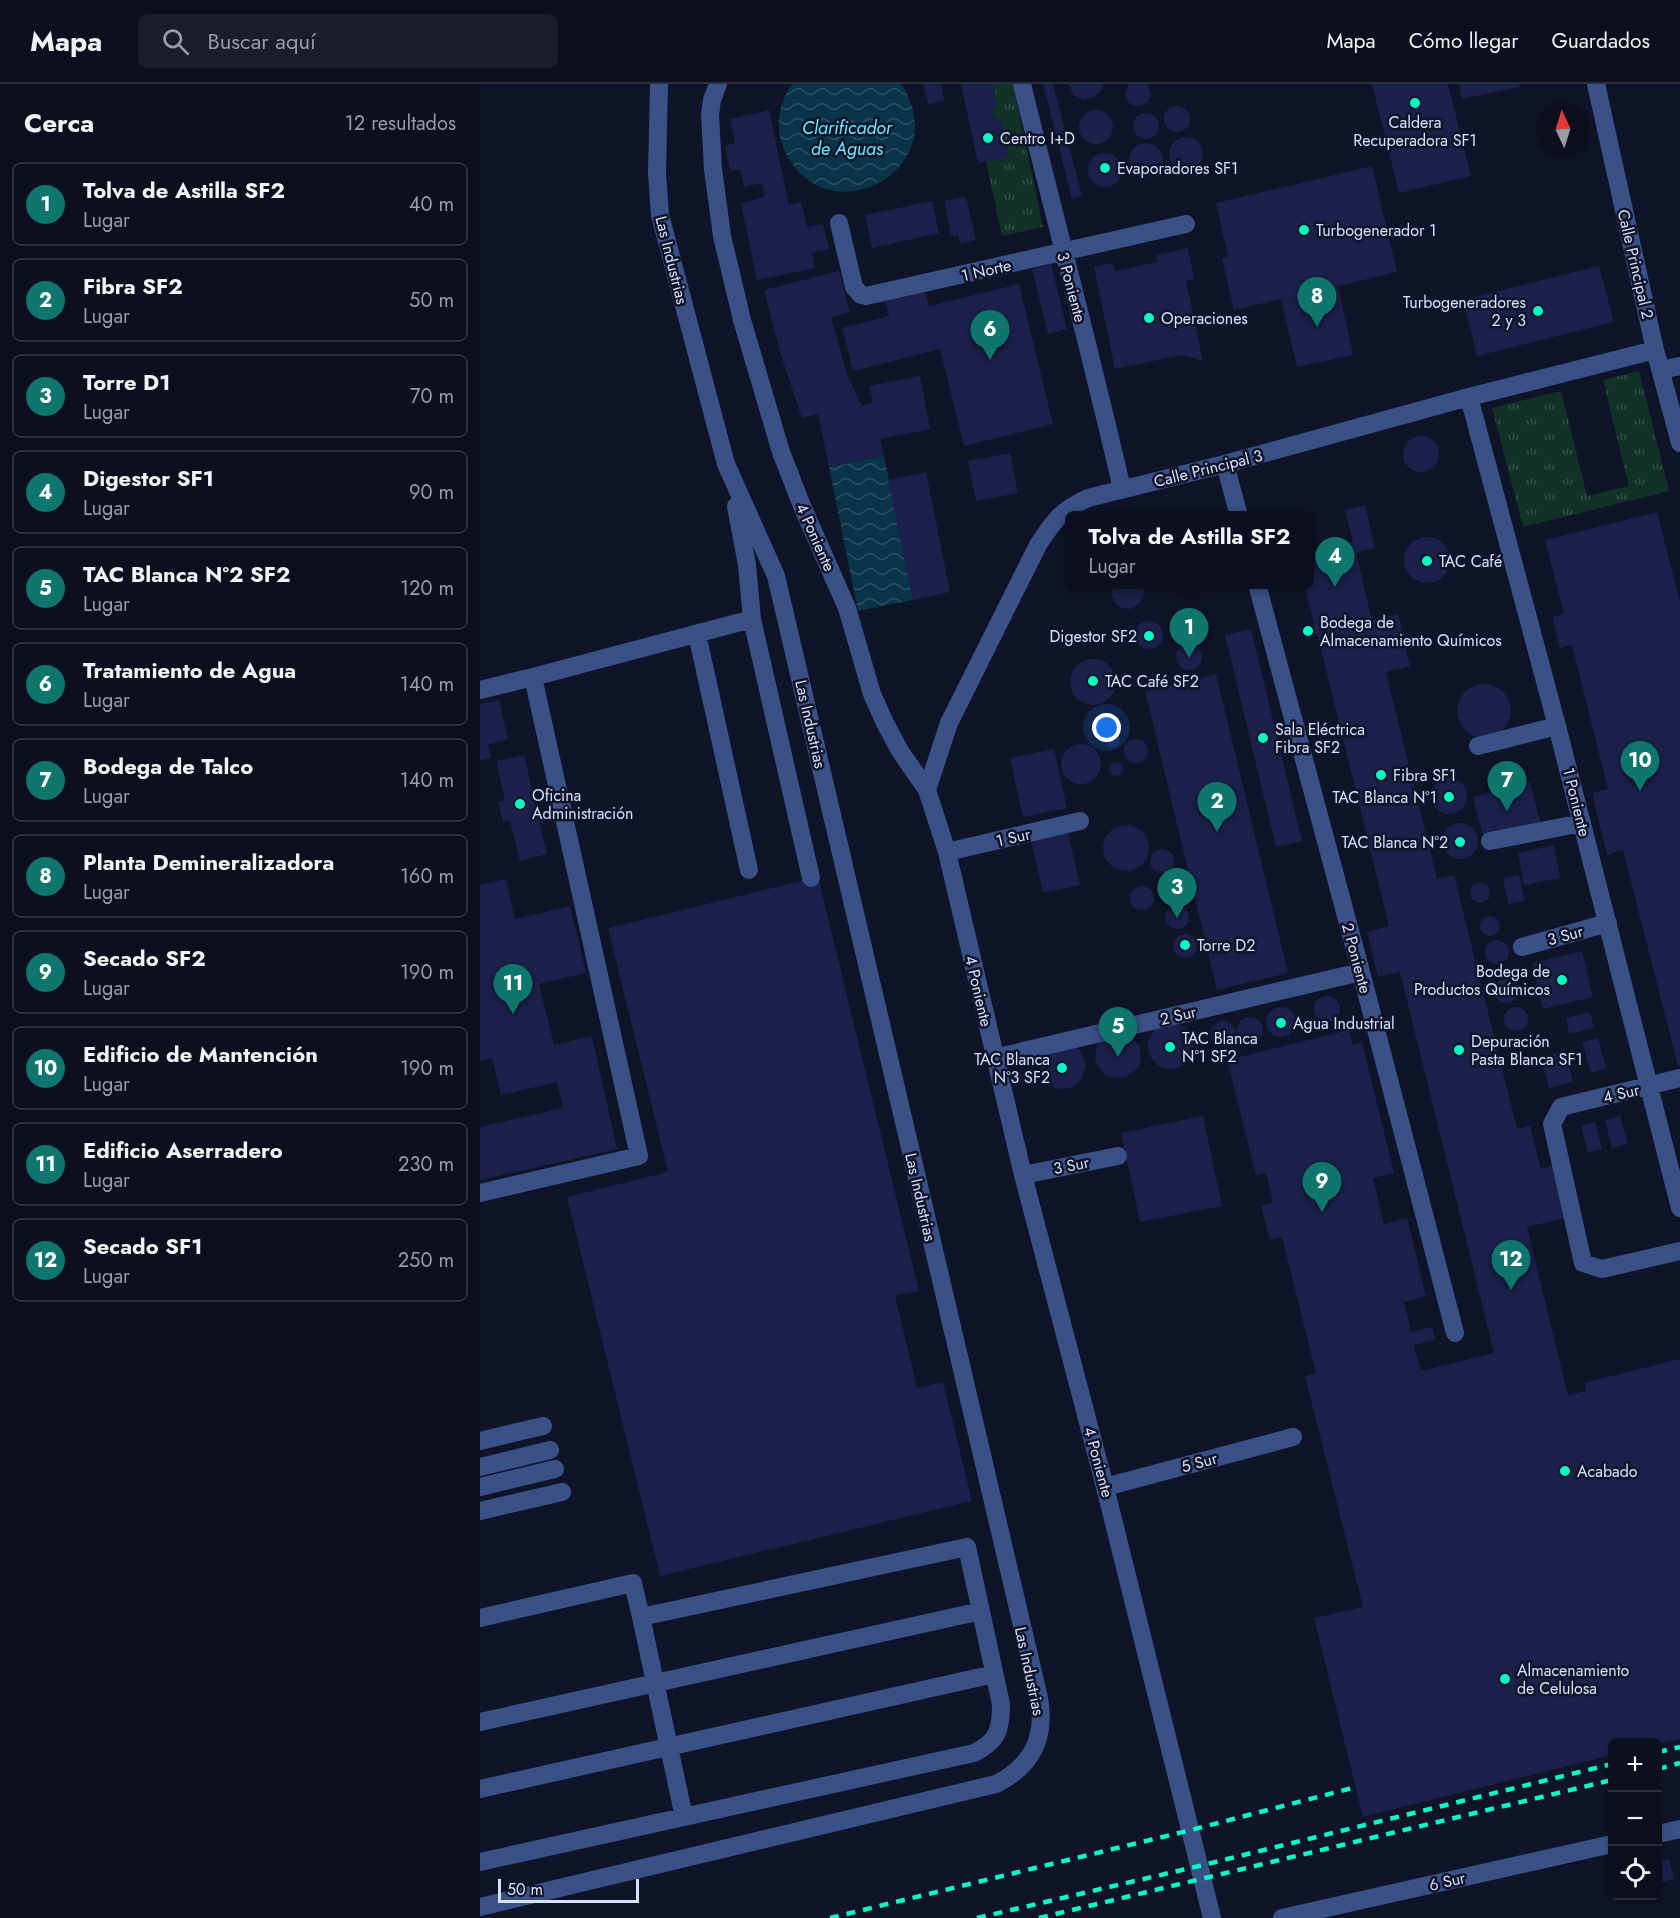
<!DOCTYPE html>
<html lang="es">
<head>
<meta charset="utf-8">
<style>
  body { margin:0; font-family:Jost,sans-serif; background:#1a1d2b; color:#f1f3f6 }
  .controls { position:absolute; right:18px; bottom:18px; display:grid; overflow:hidden; border-radius:9px; box-shadow:0 2px 4px #0004 }
  .controls button { width:54px; height:54px; display:grid; place-items:center; padding:0; border:0; border-bottom:2px solid #2c2f3c; background:#0c0f1e; color:#f1f3f6; font:30px sans-serif }
  .compass { position:absolute; left:1056px; top:18px; width:54px; height:54px; border-radius:50%; background:#0c0f1e; box-shadow:0 2px 4px #0004; rotate:356deg }
  .scale { position:absolute; left:18px; bottom:15px; width:141px; box-sizing:border-box; padding-left:6px; border:3px solid #d7e0ff; border-top:0; font-size:16px; line-height:21px; white-space:nowrap; color:#d7e0ff; -webkit-text-stroke:4px #101428; paint-order:stroke }
  .you { position:absolute; left:627px; top:644px; width:21px; height:21px; margin:-15px; border:4px solid #fff; border-radius:50%; background:#1a73e8; box-shadow:0 0 0 9px #1a73e833 }
  .badge { display:grid; place-items:center; width:39px; height:39px; border-radius:50%; background:#0f766e; color:#fff; font-size:20px; font-weight:700 }
  .pin { position:absolute; translate:-50% -50px; filter:drop-shadow(0 2px 3px #0008) }
  .pin::after { content:''; position:absolute; top:32px; width:21px; height:18px; background:inherit; clip-path:polygon(0 0,100% 0,50% 100%) }
  .popup { position:absolute; left:585px; top:427px; width:249px; height:78px; box-sizing:border-box; display:grid; place-content:center; border-radius:9px; background:#0c0f1e; filter:drop-shadow(0 2px 4px #0005); font-size:20px; white-space:nowrap; color:#9a9ca4 }
  .popup b { font-size:22px; color:#f1f3f6 }
  .popup::after { content:''; position:absolute; left:50%; top:100%; margin-left:-12px; border:12px solid transparent; border-top-color:#0c0f1e }
  .list { margin:0; padding:0; list-style:none }
  h2 { display:flex; justify-content:space-between; align-items:center; height:78px; margin:0; padding:0 24px; font-size:26px }
  h2 small { font-size:20px; font-weight:400; color:#9a9ca4 }
  .list li { display:grid; grid-template-columns:39px 1fr auto; gap:18px; align-items:center; box-sizing:border-box; height:84px; margin:0 12px 12px; padding:0 12px; border:2px solid #2c2f3c; border-radius:9px }
  .list b { display:block; font-size:22px; white-space:nowrap }
  .list p { margin:0; font-size:20px; white-space:nowrap; color:#9a9ca4 }
  .list em { font-size:20px; font-style:normal; color:#9a9ca4 }
  .icon { flex:none; width:33px; height:33px; fill:none; stroke:currentColor; stroke-width:2; stroke-linecap:round; stroke-linejoin:round }
  .map { position:relative; flex:none; width:1200px; height:1834px; overflow:hidden }
  header { display:flex; align-items:center; gap:36px; box-sizing:border-box; height:84px; padding:0 30px; background:#0c0f1e; border-bottom:2px solid #2c2f3c }
  header strong { font-size:28px }
  nav { display:flex; gap:33px; margin-inline-start:auto; font-size:21px }
  .search { width:420px; height:54px; background:#1a1d2b; display:flex; align-items:center; gap:15px; box-sizing:border-box; padding:0 21px; border-radius:9px; color:#9a9ca4; font-size:22px }
  main { display:flex }
  aside { flex:1; background:#0c0f1e }
  .map>svg:first-child { display:block }
  .grass { fill:url(#grass-tufts) }
  .water { fill:url(#water-waves) }
  .building { fill:#1b214a }
  .lines { fill:none; stroke-linecap:round; stroke-linejoin:round }
  .minor { stroke:#3a5188; stroke-width:18 }
  .rail { stroke:#03ffc5; stroke-width:4.5; stroke-dasharray:9 8; stroke-linecap:butt }
  .poi-dot { fill:#03ffc5; stroke:#101428; stroke-width:2 }
  .labels { text-anchor:middle; stroke-width:5; stroke-linejoin:round; paint-order:stroke }
  .poi-label { font-size:16px; fill:#d7e0ff; stroke:#101428; text-anchor:start }
  .street-label { font-size:16px; fill:#d7e0ff; stroke:#101428 }
  .water-label { font-size:18px; font-style:italic; fill:#65ebff; stroke:#101428 }
</style>
</head>
<body>
<header>
<strong>Mapa</strong>
<div class="search"><svg class="icon" aria-label="search" viewBox="0 0 24 24"><circle cx="10" cy="10" r="6"/><path d="M15 15l6 6"/></svg>Buscar aquí</div>
<nav><a>Mapa</a><a>Cómo llegar</a><a>Guardados</a></nav>
</header>
<main>
<aside>
<h2>Cerca<small>12 resultados</small></h2>
<ul class="list">
<li><span class="badge">1</span><div><b>Tolva de Astilla SF2</b><p>Lugar</p></div><em>40 m</em></li>
<li><span class="badge">2</span><div><b>Fibra SF2</b><p>Lugar</p></div><em>50 m</em></li>
<li><span class="badge">3</span><div><b>Torre D1</b><p>Lugar</p></div><em>70 m</em></li>
<li><span class="badge">4</span><div><b>Digestor SF1</b><p>Lugar</p></div><em>90 m</em></li>
<li><span class="badge">5</span><div><b>TAC Blanca N°2 SF2</b><p>Lugar</p></div><em>120 m</em></li>
<li><span class="badge">6</span><div><b>Tratamiento de Agua</b><p>Lugar</p></div><em>140 m</em></li>
<li><span class="badge">7</span><div><b>Bodega de Talco</b><p>Lugar</p></div><em>140 m</em></li>
<li><span class="badge">8</span><div><b>Planta Demineralizadora</b><p>Lugar</p></div><em>160 m</em></li>
<li><span class="badge">9</span><div><b>Secado SF2</b><p>Lugar</p></div><em>190 m</em></li>
<li><span class="badge">10</span><div><b>Edificio de Mantención</b><p>Lugar</p></div><em>190 m</em></li>
<li><span class="badge">11</span><div><b>Edificio Aserradero</b><p>Lugar</p></div><em>230 m</em></li>
<li><span class="badge">12</span><div><b>Secado SF1</b><p>Lugar</p></div><em>250 m</em></li>
</ul>
</aside>
<div class="map">
<svg width="1200" height="1834" viewBox="0 0 1200 1834">
  <defs>
    <pattern id="grass-tufts" width="24" height="20" patternUnits="userSpaceOnUse" patternTransform="scale(1.5)"><rect width="24" height="20" fill="#123227"/><path d="M3 7l-1-3M5 7V3M7 7l1-3M15 17l-1-3M17 17v-4M19 17l1-3" fill="none" stroke="#344f47"/></pattern>
    <pattern id="water-waves" width="16" height="10" patternUnits="userSpaceOnUse" patternTransform="scale(1.5)"><rect width="16" height="10" fill="#0a3447"/><path d="M0 5q4-4 8 0t8 0" fill="none" stroke="#2d5163"/></pattern>
  </defs>
  <rect width="100%" height="100%" fill="#101428"/>
  <path class="grass" d="M513 0H533L563 143 522 152 506 77 528 72 520 34 514 35 512 24 517 23Z
    M1159 287 1189 407 1043 443 1012 324 1081 307 1107 412 1149 402 1123 296Z"/>
  <path class="water" d="M312 0H421C478 86 344 156 304 65 294 43 299 19 312 0Z
    M404 372 433 516 378 527 349 383Z"/>
  <path class="building" d="M443 0H461L464 17 448 20Z
    M481 0H513L517 23 512 24 514 35 520 33 528 73 498 79Z
    M563 0H573L602 112 592 115Z
    M588 0H623L622 5 615 13 604 16 594 11Z
    M649 0H667L671 10 668 18 660 22 652 21 648 18 645 10Z
    M892 0H968L991 92 919 109Z
    M979 0H1039L1040 3 982 15Z
    M684 35a13 13 0 1 1 26 0a13 13 0 1 1-26 0Z
    M289 26 309 121 321 118 327 143 343 140 349 165 332 168 335 184 277 196 261 119 285 113 282 99 264 103 260 85 250 87 245 62 255 59 250 35Z
    M599 43a17 17 0 1 1 34 0a17 17 0 1 1-34 0Z
    M653 42a13 13 0 1 1 26 0a13 13 0 1 1-26 0Z
    M689 70a17 17 0 1 1 34 0a17 17 0 1 1-34 0Z
    M649 76a17 17 0 1 1 34 0a17 17 0 1 1-34 0Z
    M608 86a17 17 0 1 1 34 0a17 17 0 1 1-34 0Z
    M892 82 917 188 858 202 873 271 817 283 801 215 754 226 742 175 748 173 736 119Z
    M486 113 496 156 480 159 478 151 471 152 464 117Z
    M452 117 459 149 392 164 385 131Z
    M708 164 714 195 706 197 723 277 702 271 635 285 614 183 633 179 635 187 678 178 676 171Z
    M571 180 587 245 568 250 552 185Z
    M1119 182 1134 238 997 272 983 216Z
    M359 187 370 228 351 233 367 290 382 322 393 319 389 302 440 292 450 345 400 355 404 372 349 383 338 330 322 334 300 268 284 206Z
    M539 200 573 340 484 362 460 265 373 287 362 244 409 232 405 214 444 205 449 222Z
    M923 370a18 18 0 1 1 36 0a18 18 0 1 1-36 0Z
    M530 369 538 409 496 417 488 377Z
    M446 388 470 508 433 516 408 396Z
    M885 421 895 464 876 469 892 536 918 530 930 582 906 588 957 795 974 791 1037 1045 1050 1042 1061 1085 1076 1081 1089 1133 1047 1143 1088 1311 1106 1307 1104 1299 1200 1275V1655L1178 1660V1658H1132V1671L883 1733 834 1534 883 1523 825 1292 836 1289 802 1153 790 1156 781 1122 793 1118 786 1089 776 1092 747 976 869 946 873 961 882 958 914 1089 893 1094 904 1140 927 1134 946 1212 924 1218 931 1248 952 1243 956 1256 934 1261 941 1287 1014 1269 920 888 898 893 887 848 909 842 837 549 822 553 820 544 834 540 824 500H829V468L873 458 865 426Z
    M1177 428 1200 518V981L1198 982 1143 766 1127 771 1112 709 1128 705 1092 561 1080 564 1072 533 1084 530 1065 456Z
    M924 476a23 23 0 1 1 46 0a23 23 0 1 1-46 0Z
    M634 500H661L664 509 660 519 651 525 641 524 637 521 632 512Z
    M692 543a9 9 0 1 1 18 0a9 9 0 1 1-18 0Z
    M655 551a14 14 0 1 1 28 0a14 14 0 1 1-28 0Z
    M771 545 822 757 796 763 745 551Z
    M696 573a13 13 0 1 1 26 0a13 13 0 1 1-26 0Z
    M590 598a23 23 0 1 1 46 0a23 23 0 1 1-46 0Z
    M736 590 808 889 737 906 665 607Z
    M977 627a27 27 0 1 1 54 0a27 27 0 1 1-54 0Z
    M19 616 28 656 8 660 11 674 0 676V620Z
    M626 657a7 7 0 1 1 14 0a7 7 0 1 1-14 0Z
    M644 667a12 12 0 1 1 24 0a12 12 0 1 1-24 0Z
    M581 680a20 20 0 1 1 40 0a20 20 0 1 1-40 0Z
    M574 665 587 724 543 733 530 674Z
    M44 671 67 770 40 777 30 737 23 738 18 718 25 716 16 677Z
    M629 685a7 7 0 1 1 14 0a7 7 0 1 1-14 0Z
    M951 712a18 18 0 1 1 36 0a18 18 0 1 1-36 0Z
    M1050 698 1061 741 1004 756 993 713Z
    M962 757a18 18 0 1 1 36 0a18 18 0 1 1-36 0Z
    M623 764a23 23 0 1 1 46 0a23 23 0 1 1-46 0Z
    M587 744 600 801 563 809 550 753Z
    M1074 761 1080 794 1044 801 1038 769Z
    M670 777a12 12 0 1 1 24 0a12 12 0 1 1-24 0Z
    M1039 791 1045 817 1028 820 1023 794Z
    M338 793 439 1207 415 1212 437 1304 463 1298 492 1417 180 1492 87 1113 188 1088 128 844Z
    M677 806a12 12 0 1 1 24 0a12 12 0 1 1-24 0Z
    M26 795 35 835 90 822 106 889 59 900 74 961 112 952 137 1065 0 1096V1043L83 1024 77 998 21 1011 12 974 0 977V801Z
    M990 809a10 10 0 1 1 20 0a10 10 0 1 1-20 0Z
    M650 814a12 12 0 1 1 24 0a12 12 0 1 1-24 0Z
    M685 833a12 12 0 1 1 24 0a12 12 0 1 1-24 0Z
    M1000 842a10 10 0 1 1 20 0a10 10 0 1 1-20 0Z
    M693 862a12 12 0 1 1 24 0a12 12 0 1 1-24 0Z
    M1005 868a12 12 0 1 1 24 0a12 12 0 1 1-24 0Z
    M1102 867 1113 913 1063 925 1052 879Z
    M1014 907a12 12 0 1 1 24 0a12 12 0 1 1-24 0Z
    M834 925a13 13 0 1 1 26 0a13 13 0 1 1-26 0Z
    M786 938a15 15 0 1 1 30 0a15 15 0 1 1-30 0Z
    M1024 935a12 12 0 1 1 24 0a12 12 0 1 1-24 0Z
    M1110 928 1114 944 1089 950 1086 934Z
    M757 946a13 13 0 1 1 26 0a13 13 0 1 1-26 0Z
    M730 950a13 13 0 1 1 26 0a13 13 0 1 1-26 0Z
    M668 962a23 23 0 1 1 46 0a23 23 0 1 1-46 0Z
    M650 951 659 962 661 977 658 984 646 993 638 994 630 993 623 989 615 976 617 961 622 954Z
    M1118 954 1126 984 1111 989 1102 958Z
    M594 962 600 967 606 980 602 995 591 1004 583 1005 575 1004 568 1000 563 994 560 987 561 971Z
    M1085 967 1093 998 1069 1004 1061 973Z
    M723 1032 742 1122 660 1138 641 1049Z
    M1140 1032 1148 1060 1132 1064 1125 1036Z
    M1115 1038 1122 1065 1108 1069 1101 1042Z
    M1189 1775 1194 1795 1178 1799V1778Z"/>
  <g class="lines">
    <path class="minor" d="M238 0 232 16 230 31 233 85 242 152 262 236 301 368 322 422 367 524 392 610 405 639 420 667 447 706 467 768 543 1091 625 1403 732 1834
      M542 0C575 135 611 270 642 405
      M1116 0 1175 266 1200 359
      M359 139 374 203 381 211 386 212 706 140
      M1181 286 1200 282
      M989 313 1077 642 1200 1124
      M745 380 759 432
      M777 500 881 888 975 1249
      M272 535 331 794
      M217 550 269 786
      M0 606 53 593 272 535 267 481 256 422
      M998 662 1077 642
      M447 706 469 639 558 461C574 436 582 426 608 414L745 380 989 313 1175 266
      M1010 757 1102 739
      M467 768 600 737
      M1042 863 1128 839
      M514 974 881 888
      M1200 994 1081 1023 1072 1040 1103 1179 1122 1185 1200 1167
      M543 1091 638 1072
      M0 1109 159 1072 53 593
      M0 1357 63 1342
      M0 1383 70 1366
      M0 1403 75 1385
      M625 1403 813 1353
      M0 1427 82 1408
      M0 1534 153 1499 161 1533
      M0 1638 501 1527
      M0 1705 514 1590
      M1178 1750 1200 1745
      M0 1778 494 1669C518 1657 521 1646 521 1620L487 1463 161 1533 204 1733
      M0 1823 516 1700C552 1682 566 1654 559 1614L296 492 246 380 180 131 177 89 179 0
      M802 1834 1132 1760"/>
    <path class="rail" d="M1178 1668 1200 1663
      M1178 1685 1200 1679
      M350 1834 711 1746 876 1703
      M497 1834 719 1782 1132 1680
      M559 1834 1132 1696"/>
  </g>
  <g class="poi-dot">
    <circle cx="935" cy="19" r="6"/>
    <circle cx="508" cy="54" r="6"/>
    <circle cx="625" cy="84" r="6"/>
    <circle cx="824" cy="146" r="6"/>
    <circle cx="1058" cy="227" r="6"/>
    <circle cx="669" cy="234" r="6"/>
    <circle cx="947" cy="477" r="6"/>
    <circle cx="828" cy="547" r="6"/>
    <circle cx="669" cy="552" r="6"/>
    <circle cx="613" cy="597" r="6"/>
    <circle cx="783" cy="654" r="6"/>
    <circle cx="901" cy="691" r="6"/>
    <circle cx="969" cy="713" r="6"/>
    <circle cx="40" cy="720" r="6"/>
    <circle cx="980" cy="758" r="6"/>
    <circle cx="705" cy="861" r="6"/>
    <circle cx="1082" cy="896" r="6"/>
    <circle cx="801" cy="939" r="6"/>
    <circle cx="690" cy="963" r="6"/>
    <circle cx="979" cy="966" r="6"/>
    <circle cx="582" cy="984" r="6"/>
    <circle cx="1085" cy="1387" r="6"/>
    <circle cx="1025" cy="1595" r="6"/>
  </g>
  <g class="labels">
    <g class="poi-label">
      <text x="935" y="44" text-anchor="middle">Caldera<tspan x="935" dy="18">Recuperadora SF1</tspan></text>
      <text x="520" y="60">Centro I+D</text>
      <text x="637" y="90">Evaporadores SF1</text>
      <text x="836" y="152">Turbogenerador 1</text>
      <text x="1046" y="224" text-anchor="end">Turbogeneradores<tspan x="1046" dy="18">2 y 3</tspan></text>
      <text x="681" y="240">Operaciones</text>
      <text x="959" y="483">TAC Café</text>
      <text x="840" y="544">Bodega de<tspan x="840" dy="18">Almacenamiento Químicos</tspan></text>
      <text x="657" y="558" text-anchor="end">Digestor SF2</text>
      <text x="625" y="603">TAC Café SF2</text>
      <text x="795" y="651">Sala Eléctrica<tspan x="795" dy="18">Fibra SF2</tspan></text>
      <text x="913" y="697">Fibra SF1</text>
      <text x="52" y="717">Oficina<tspan x="52" dy="18">Administración</tspan></text>
      <text x="957" y="719" text-anchor="end">TAC Blanca N°1</text>
      <text x="968" y="764" text-anchor="end">TAC Blanca N°2</text>
      <text x="717" y="867">Torre D2</text>
      <text x="1070" y="893" text-anchor="end">Bodega de<tspan x="1070" dy="18">Productos Químicos</tspan></text>
      <text x="813" y="945">Agua Industrial</text>
      <text x="702" y="960">TAC Blanca<tspan x="702" dy="18">N°1 SF2</tspan></text>
      <text x="991" y="963">Depuración<tspan x="991" dy="18">Pasta Blanca SF1</tspan></text>
      <text x="570" y="981" text-anchor="end">TAC Blanca<tspan x="570" dy="18">N°3 SF2</tspan></text>
      <text x="1097" y="1393">Acabado</text>
      <text x="1037" y="1592">Almacenamiento<tspan x="1037" dy="18">de Celulosa</tspan></text>
    </g>
    <g class="street-label">
      <text transform="translate(192 176) rotate(76)" y="6">Las Industrias</text>
      <text transform="translate(1156 180) rotate(77)" y="6">Calle Principal 2</text>
      <text transform="translate(506 186) rotate(-13)" y="6">1 Norte</text>
      <text transform="translate(592 203) rotate(75)" y="6">3 Poniente</text>
      <text transform="translate(728 384) rotate(-14)" y="6">Calle Principal 3</text>
      <text transform="translate(336 453) rotate(66)" y="6">4 Poniente</text>
      <text transform="translate(331 640) rotate(77)" y="6">Las Industrias</text>
      <text transform="translate(1097 718) rotate(76)" y="6">1 Poniente</text>
      <text transform="translate(533 753) rotate(-13)" y="6">1 Sur</text>
      <text transform="translate(1085 851) rotate(-15)" y="6">3 Sur</text>
      <text transform="translate(877 874) rotate(75)" y="6">2 Poniente</text>
      <text transform="translate(499 907) rotate(77)" y="6">4 Poniente</text>
      <text transform="translate(698 931) rotate(-13)" y="6">2 Sur</text>
      <text transform="translate(1141 1009) rotate(-13)" y="6">4 Sur</text>
      <text transform="translate(591 1081) rotate(-11)" y="6">3 Sur</text>
      <text transform="translate(441 1113) rotate(77)" y="6">Las Industrias</text>
      <text transform="translate(619 1378) rotate(75)" y="6">4 Poniente</text>
      <text transform="translate(719 1378) rotate(-15)" y="6">5 Sur</text>
      <text transform="translate(550 1587) rotate(78)" y="6">Las Industrias</text>
      <text transform="translate(967 1797) rotate(-13)" y="6">6 Sur</text>
    </g>
    <g class="water-label">
      <text x="367" y="50">Clarificador<tspan x="367" dy="21">de Aguas</tspan></text>
    </g>
  </g>
</svg>
<div class="controls">
<button>+</button>
<button>−</button>
<button><svg class="icon" aria-label="locate" viewBox="0 0 24 24"><circle cx="12" cy="12" r="6"/><path d="M12 2v4M12 18v4M2 12h4M18 12h4"/></svg></button>
</div>
<svg class="compass" viewBox="-18 -18 36 36"><path d="M0-13l5 13h-10z" fill="#e53935"/><path d="M0 13l5-13h-10z" fill="#9a9ca4"/></svg>
<div class="scale">50 m</div>
<div class="you"></div>
<div class="pin badge" style="left:709px;top:574px">1</div>
<div class="popup"><b>Tolva de Astilla SF2</b>Lugar</div>
<div class="pin badge" style="left:737px;top:748px">2</div>
<div class="pin badge" style="left:697px;top:834px">3</div>
<div class="pin badge" style="left:855px;top:503px">4</div>
<div class="pin badge" style="left:638px;top:973px">5</div>
<div class="pin badge" style="left:510px;top:276px">6</div>
<div class="pin badge" style="left:1027px;top:727px">7</div>
<div class="pin badge" style="left:837px;top:243px">8</div>
<div class="pin badge" style="left:842px;top:1128px">9</div>
<div class="pin badge" style="left:1160px;top:707px">10</div>
<div class="pin badge" style="left:33px;top:930px">11</div>
<div class="pin badge" style="left:1031px;top:1206px">12</div>
</div>
</main>
</body>
</html>
